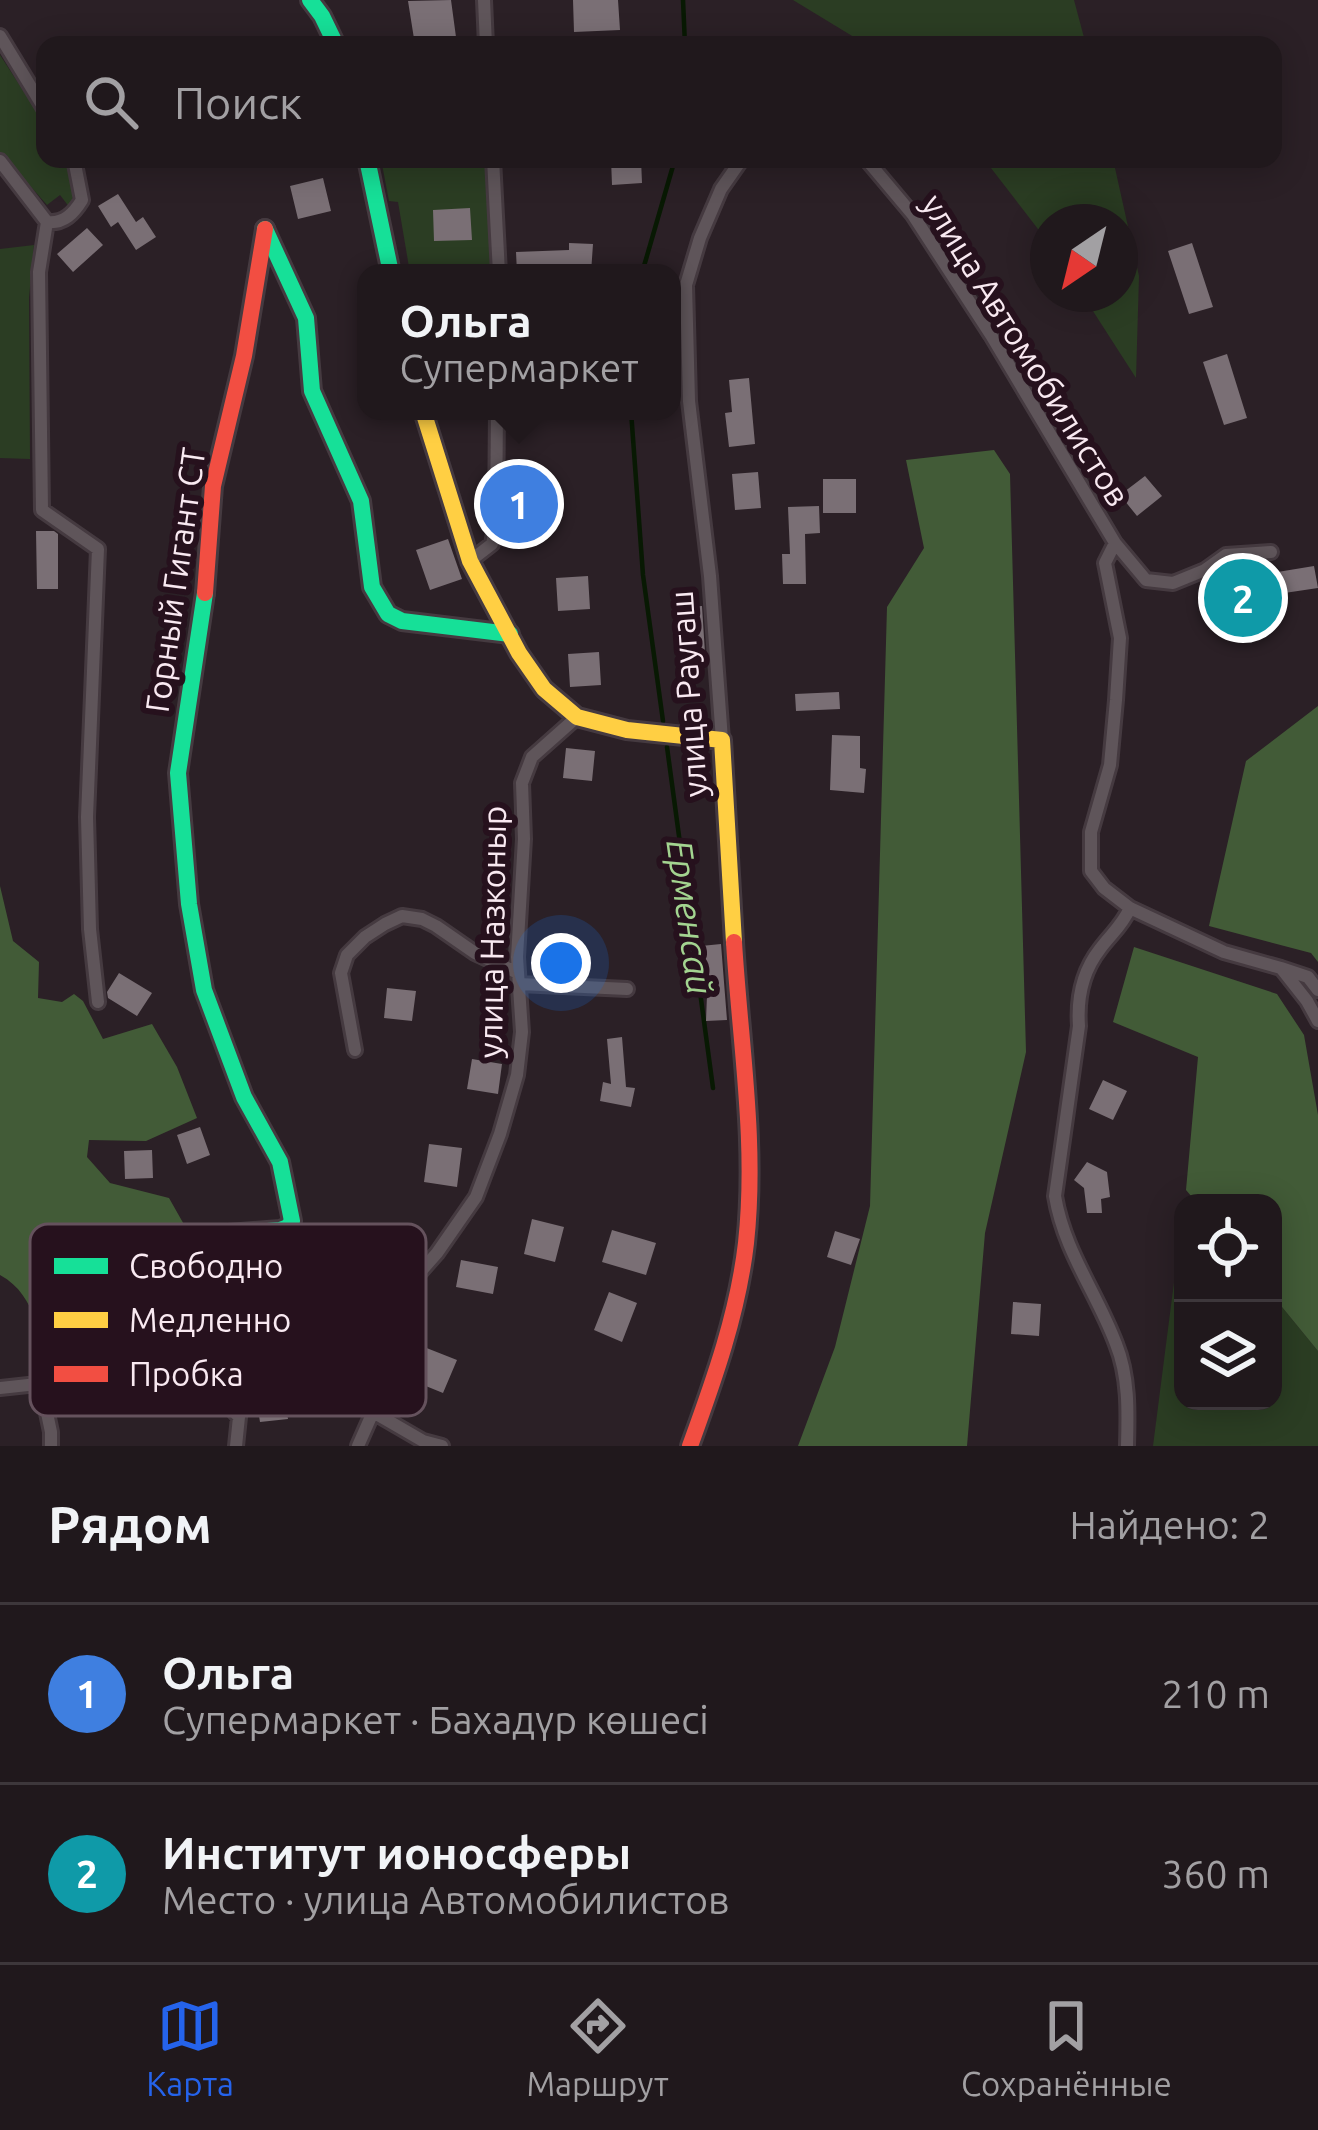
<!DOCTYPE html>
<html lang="ru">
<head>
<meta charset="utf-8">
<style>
  body { margin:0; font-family:Ubuntu,sans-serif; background:#2d2529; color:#f1f3f6 }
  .controls { position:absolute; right:36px; bottom:36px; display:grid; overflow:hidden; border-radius:24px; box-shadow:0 6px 30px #0003 }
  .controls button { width:108px; height:108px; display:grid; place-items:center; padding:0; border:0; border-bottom:3px solid #3d373b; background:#20181c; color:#f1f3f6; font:60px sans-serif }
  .compass { position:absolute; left:1030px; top:204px; width:108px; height:108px; border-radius:50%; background:#20181c; box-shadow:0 6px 30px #0003; rotate:215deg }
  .you { position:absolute; left:561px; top:963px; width:42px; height:42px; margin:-30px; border:9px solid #fff; border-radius:50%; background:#1a73e8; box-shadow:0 0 0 18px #1a73e833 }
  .badge { display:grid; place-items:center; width:78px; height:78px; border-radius:50%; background:#2563eb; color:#fff; font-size:39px; font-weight:700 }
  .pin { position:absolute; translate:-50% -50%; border:6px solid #fff; box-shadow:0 3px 12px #0006 }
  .popup { position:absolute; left:357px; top:264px; width:324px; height:156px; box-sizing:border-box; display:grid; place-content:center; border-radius:24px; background:#20181c; filter:drop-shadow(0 3px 9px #0005); font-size:39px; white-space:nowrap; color:#a2a0a3 }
  .popup b { font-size:45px; color:#f1f3f6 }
  .popup::after { content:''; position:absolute; left:50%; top:100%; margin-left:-24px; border:24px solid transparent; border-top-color:#20181c }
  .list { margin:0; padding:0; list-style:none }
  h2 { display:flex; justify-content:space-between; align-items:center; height:156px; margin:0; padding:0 48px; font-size:51px }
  h2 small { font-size:39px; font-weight:400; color:#a2a0a3 }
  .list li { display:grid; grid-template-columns:78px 1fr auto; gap:36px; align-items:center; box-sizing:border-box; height:180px; padding:0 48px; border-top:3px solid #3d373b }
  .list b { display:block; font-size:45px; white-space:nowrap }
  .list p { margin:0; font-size:39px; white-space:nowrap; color:#a2a0a3 }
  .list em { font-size:39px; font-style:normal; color:#a2a0a3 }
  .icon { flex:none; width:66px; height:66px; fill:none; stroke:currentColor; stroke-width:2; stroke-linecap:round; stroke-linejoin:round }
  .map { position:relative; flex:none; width:1318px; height:1446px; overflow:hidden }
  .search { position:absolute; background:#20181c; box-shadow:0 6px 30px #0003; left:36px; right:36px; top:36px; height:132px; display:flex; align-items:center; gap:30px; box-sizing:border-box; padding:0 42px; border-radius:24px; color:#a2a0a3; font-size:45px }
  .sheet { height:516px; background:#20181c }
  nav { display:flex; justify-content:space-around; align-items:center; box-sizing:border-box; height:168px; border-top:3px solid #3d373b; background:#20181c; font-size:33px; color:#a2a0a3 }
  nav a { display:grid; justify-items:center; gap:6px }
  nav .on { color:#2563eb }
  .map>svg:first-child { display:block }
  .green { fill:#2b3d23 }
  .forest { fill:#425b37 }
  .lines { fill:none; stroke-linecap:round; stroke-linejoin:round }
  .stream { stroke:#081903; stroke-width:4.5 }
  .building { fill:#7a6f75 }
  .street-casing { stroke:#453a40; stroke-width:18 }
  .fast-casing { stroke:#453a40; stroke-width:22 }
  .slow-casing { stroke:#453a40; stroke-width:22 }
  .jam-casing { stroke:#453a40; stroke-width:22 }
  .street { stroke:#5f555a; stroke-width:12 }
  .fast { stroke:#16e098; stroke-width:16 }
  .slow { stroke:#ffcf43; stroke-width:16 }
  .jam { stroke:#f24e42; stroke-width:16 }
  .labels { text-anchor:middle; stroke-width:12; stroke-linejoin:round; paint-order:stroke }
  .street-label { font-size:33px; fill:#f9e9f1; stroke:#26111d }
  .water-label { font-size:36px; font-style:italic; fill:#a3d490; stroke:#26111d }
  .key { fill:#26111d; stroke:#65525d; stroke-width:3 }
  .key-label { font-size:33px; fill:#f9e9f1 }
</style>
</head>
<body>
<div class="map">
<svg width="1318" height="1446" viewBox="0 0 1318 1446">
  <rect width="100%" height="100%" fill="#2b2026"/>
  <path class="green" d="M793 0H1074L1086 45H867Z
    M0 55 45 124V159H68L76 185 70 208 60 195 47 205 0 152Z
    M381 159H489L493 273H410L398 202 389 201Z
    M984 159H1113L1139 276 1136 378 1082 294H1120V222H1048V242Z
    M34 245 29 298 30 459 0 458V249Z
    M1183 1212V1401H1273V1296L1318 1351V1446H1153Z"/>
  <path class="forest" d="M994 450 1010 474 1026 1052 985 1233 967 1446H798L835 1347 870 1206 887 607 924 548 906 460Z
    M1318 706V962L1311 953 1209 926 1246 761Z
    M0 886 13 941 39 962 38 998 62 1002 74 994 83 1001 103 1039 152 1024 177 1067 197 1118 146 1141 89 1140 87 1157 110 1183 169 1198 186 1228 169 1226 149 1234 151 1251 127 1256 137 1358 126 1369 60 1370C34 1340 40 1297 0 1275Z
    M1134 947 1277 994 1304 1035 1318 1115V1351L1273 1296V1203H1197L1186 1190 1198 1057 1113 1022Z"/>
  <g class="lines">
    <path class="stream" d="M683 0 685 45
      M642 273 675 159
      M631 411 643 575 663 721
      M667 747 713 1088"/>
  </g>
  <path class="building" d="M451 0 456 37 445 38 446 45H415L408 1Z
    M573 0H618L620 30 574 32Z
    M611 159H641L642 183 612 185Z
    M323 178 331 211 298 219 290 186Z
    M118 194 136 222 143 217 156 237 136 250 118 222 111 227 98 206Z
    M470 208 472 240 434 241 433 210Z
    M87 228 103 245 73 272 57 254Z
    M569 243 593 244 591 273H517L516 252 569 250Z
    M1192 243 1213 307 1189 314 1168 251Z
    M1227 354 1247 418 1224 425 1203 362Z
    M749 378 755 444 729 447 725 413 732 412 729 380Z
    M758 472 761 508 735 510 732 474Z
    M1145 476 1162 496 1137 516 1120 495Z
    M823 479H856V513H823Z
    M819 506 820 533 805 534 806 584H783L782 554H790L788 507Z
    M36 531H54L58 534V589H37Z
    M448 539 462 579 430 590 416 550Z
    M1314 566 1318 588 1271 595 1276 627 1233 634 1224 581Z
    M588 576 590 609 558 611 556 578Z
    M702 606 705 653 688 654 685 607Z
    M599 652 601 685 570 687 568 654Z
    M839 692 840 709 796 711 795 694Z
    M832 735 860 736V768L866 769 864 793 830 790Z
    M566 748 595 751 592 781 563 778Z
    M721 944 727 1020 706 1021 707 995 701 946Z
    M119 973 152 993 137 1016 108 998 107 992Z
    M387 988 416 991 412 1021 384 1018Z
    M622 1037 626 1087 635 1088 631 1107 600 1101 603 1082 611 1084 607 1039Z
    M472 1059 502 1064 498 1094 467 1089Z
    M1103 1080 1127 1091 1113 1120 1089 1109Z
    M200 1127 210 1155 187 1164 177 1135Z
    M429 1144 462 1148 457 1187 424 1182Z
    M152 1150 153 1178 125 1179 124 1151Z
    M1087 1162 1107 1172 1110 1197 1101 1199 1102 1213H1087L1084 1188 1074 1180Z
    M532 1219 564 1227 555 1262 524 1254Z
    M612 1230 656 1243 646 1275 602 1262Z
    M835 1231 860 1239 851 1265 827 1257Z
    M461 1260 498 1267 493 1294 456 1287Z
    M366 1269 376 1290 345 1305 335 1285Z
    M609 1292 637 1303 622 1342 594 1330Z
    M1013 1302 1041 1304 1039 1336 1011 1334Z
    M187 1304 196 1333 167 1342 159 1314Z
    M260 1304 267 1332 242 1337 236 1310Z
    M424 1347 457 1360 443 1393 411 1380Z
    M282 1388 288 1419 260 1422 255 1391Z"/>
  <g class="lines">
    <g class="street-casing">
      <path id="street" d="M484 0 486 45
        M0 36 45 110
        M493 159 499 273
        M866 159 913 215 991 335 1115 543 1146 580 1173 583 1205 570 1226 555 1271 552
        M0 161 47 222 39 272 42 510 98 549 87 817 90 929 98 1002
        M47 222C64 224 74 213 82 200L74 159
        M1115 543 1105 563 1120 638 1116 700 1110 765 1091 832V871L1104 888 1130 908 1224 952 1281 968 1307 1001 1318 1021
        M470 561 492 544 496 523 497 411
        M722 740 710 576 689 401 686 285 700 238 721 189 742 159
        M1281 968 1308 977 1318 990
        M519 984 627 989
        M355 1050 341 973 347 955 365 937 385 924 402 916 422 919 436 926 475 953 518 973
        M34 1385 44 1399 90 1393 224 1400 239 1417 236 1446
        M0 1388 120 1375 206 1378 236 1374 400 1295 437 1253 476 1197 500 1134 517 1075 522 1032 517 957 524 839 522 783 532 757 577 717
        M44 1399 51 1432V1446
        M373 1412 423 1441 442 1446
        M358 1446 373 1412 374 1382 359 1315
        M1127 1446C1128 1412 1129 1376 1116 1344 1097 1293 1064 1251 1055 1196L1079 1026C1077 998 1082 972 1100 949 1111 934 1122 926 1130 908"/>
    </g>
    <g class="fast-casing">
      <path id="fast" d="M310 0 322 16 336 45
        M367 159 391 273
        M265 229 306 318 312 391 361 501 372 587 388 614 402 621 510 634
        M205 593 178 773 189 904 204 990 244 1097 280 1162 292 1221 288 1227 280 1230 203 1236C202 1285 224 1327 236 1374"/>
    </g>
    <g class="slow-casing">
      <path id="slow" d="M423 411 470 561 519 653 544 689 577 717 627 730 722 740 734 942"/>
    </g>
    <g class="jam-casing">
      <path id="jam" d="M205 593 213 486 244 356 265 229
        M690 1446C714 1380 738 1313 746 1243 757 1143 740 1042 734 942"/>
    </g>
    <use href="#street" class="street"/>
    <use href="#fast" class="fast"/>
    <use href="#slow" class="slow"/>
    <use href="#jam" class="jam"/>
  </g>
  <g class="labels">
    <g class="street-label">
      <text transform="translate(1026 350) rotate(58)" y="12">улица Автомобилистов</text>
      <text transform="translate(175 580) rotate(-82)" y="12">Горный Гигант СТ</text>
      <text transform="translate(688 694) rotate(-94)" y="12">улица Раугаш</text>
      <text transform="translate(492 932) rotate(-89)" y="12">улица Назконыр</text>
    </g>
    <g class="water-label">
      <text transform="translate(690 917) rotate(82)" y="13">Ерменсай</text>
    </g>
  </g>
  <rect x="30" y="1224" width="396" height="192" rx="18" class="key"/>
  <rect x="54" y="1258" width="54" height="16" fill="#16e098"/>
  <rect x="54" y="1312" width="54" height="16" fill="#ffcf43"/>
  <rect x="54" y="1366" width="54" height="16" fill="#f24e42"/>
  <g class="key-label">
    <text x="129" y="1278">Свободно</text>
    <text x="129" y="1332">Медленно</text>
    <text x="129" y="1386">Пробка</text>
  </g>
</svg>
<div class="controls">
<button><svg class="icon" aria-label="locate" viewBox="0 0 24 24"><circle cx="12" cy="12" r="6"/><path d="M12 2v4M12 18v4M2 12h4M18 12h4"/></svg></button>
<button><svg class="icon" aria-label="layers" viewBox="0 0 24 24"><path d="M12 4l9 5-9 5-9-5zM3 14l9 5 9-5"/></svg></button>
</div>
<svg class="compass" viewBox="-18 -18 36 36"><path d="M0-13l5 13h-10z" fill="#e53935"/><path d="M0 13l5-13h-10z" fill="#a2a0a3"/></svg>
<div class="you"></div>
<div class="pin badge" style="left:519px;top:504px;background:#3f7fe0">1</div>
<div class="popup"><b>Ольга</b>Супермаркет</div>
<div class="pin badge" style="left:1243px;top:598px;background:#0f9aa8">2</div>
<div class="search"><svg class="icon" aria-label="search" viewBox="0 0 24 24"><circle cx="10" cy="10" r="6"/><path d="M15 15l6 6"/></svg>Поиск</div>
</div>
<section class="sheet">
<h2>Рядом<small>Найдено: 2</small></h2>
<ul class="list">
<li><span class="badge" style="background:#3f7fe0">1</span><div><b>Ольга</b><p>Супермаркет · Бахадүр көшесі</p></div><em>210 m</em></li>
<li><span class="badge" style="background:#0f9aa8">2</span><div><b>Институт ионосферы</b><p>Место · улица Автомобилистов</p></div><em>360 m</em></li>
</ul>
</section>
<nav>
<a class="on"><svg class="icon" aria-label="map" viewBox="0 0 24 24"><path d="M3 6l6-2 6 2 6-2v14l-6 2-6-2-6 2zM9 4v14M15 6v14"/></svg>Карта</a>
<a><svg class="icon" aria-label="directions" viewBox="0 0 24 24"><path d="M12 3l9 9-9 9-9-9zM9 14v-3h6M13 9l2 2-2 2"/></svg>Маршрут</a>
<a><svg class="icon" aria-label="saved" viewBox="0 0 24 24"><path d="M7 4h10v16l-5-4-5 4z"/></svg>Сохранённые</a>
</nav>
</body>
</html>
